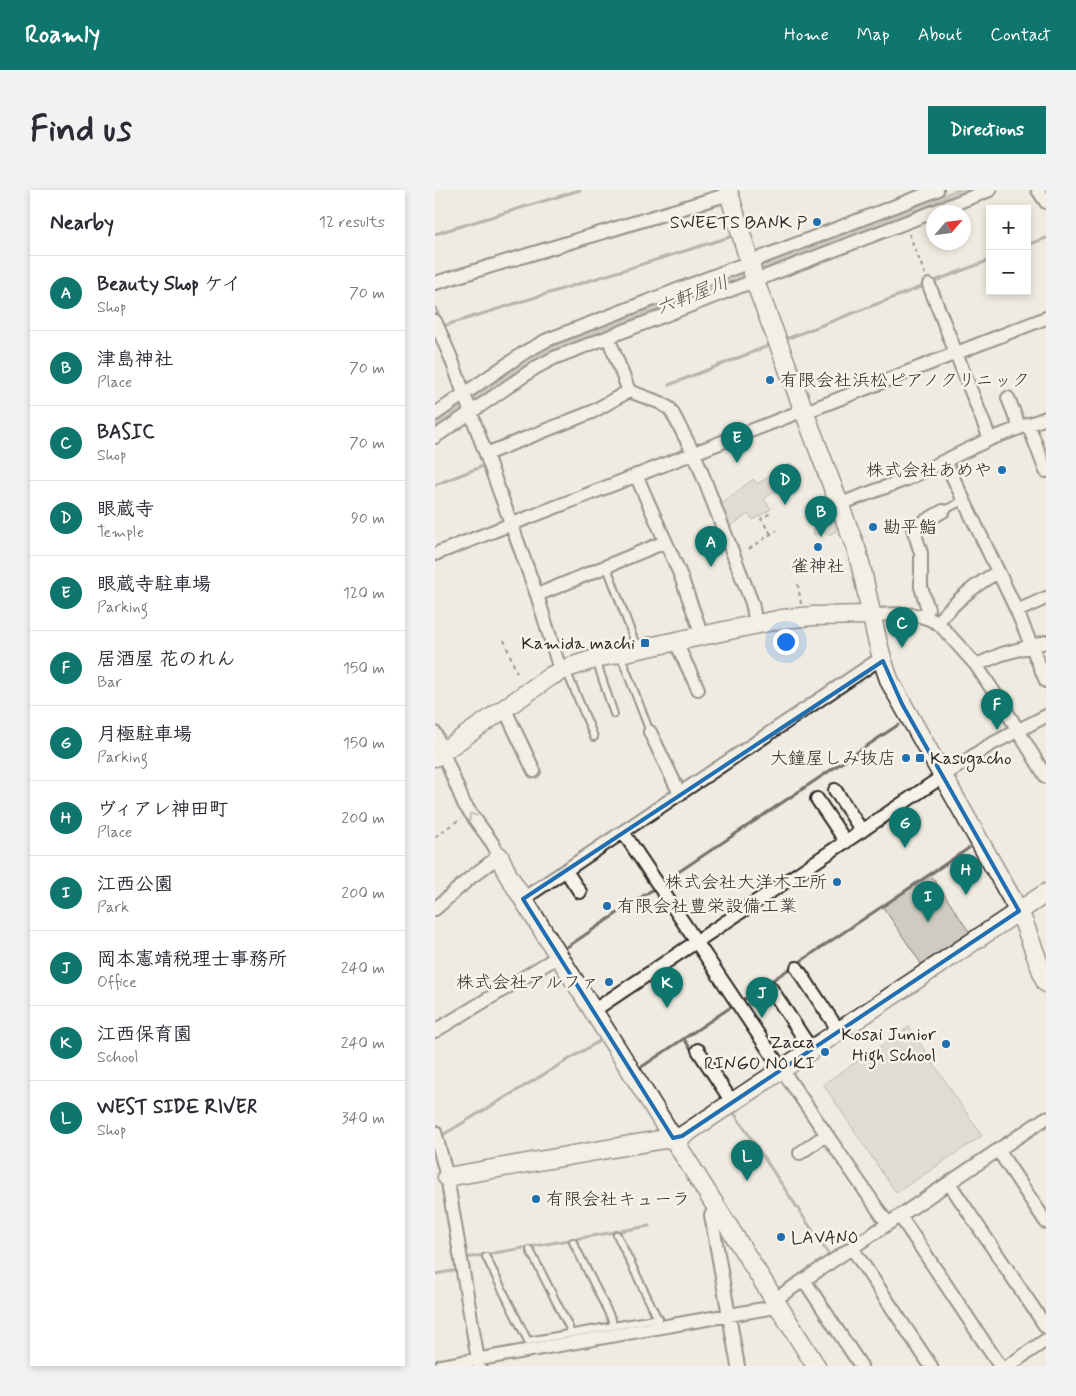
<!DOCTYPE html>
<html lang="en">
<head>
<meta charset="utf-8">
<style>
  body { margin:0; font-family:Mynerve,"Klee One",sans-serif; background:#f2f2f3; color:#2b2b33 }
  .controls { position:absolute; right:15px; top:15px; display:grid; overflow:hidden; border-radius:0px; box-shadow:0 2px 8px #0003 }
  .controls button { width:45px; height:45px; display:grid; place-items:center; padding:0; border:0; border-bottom:1px solid #e1e1e2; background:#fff; color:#2b2b33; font:25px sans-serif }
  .compass { position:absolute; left:491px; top:15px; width:45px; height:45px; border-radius:50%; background:#fff; box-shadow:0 2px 8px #0003; rotate:62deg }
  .you { position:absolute; left:350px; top:451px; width:18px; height:18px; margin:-12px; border:4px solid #fff; border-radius:50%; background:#1a73e8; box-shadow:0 0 0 8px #1a73e833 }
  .badge { display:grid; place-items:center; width:32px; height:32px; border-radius:50%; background:#0f766e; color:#fff; font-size:16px; font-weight:700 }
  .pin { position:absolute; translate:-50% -41px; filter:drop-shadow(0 1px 2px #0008) }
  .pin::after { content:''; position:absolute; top:26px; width:18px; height:15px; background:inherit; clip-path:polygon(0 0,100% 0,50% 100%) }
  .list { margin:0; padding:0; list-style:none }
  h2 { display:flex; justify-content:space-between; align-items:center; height:65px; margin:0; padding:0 20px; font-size:21px }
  h2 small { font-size:16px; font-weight:400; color:#7c7c81 }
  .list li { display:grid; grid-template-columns:32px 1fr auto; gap:15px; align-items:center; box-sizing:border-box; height:75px; padding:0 20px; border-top:1px solid #e1e1e2 }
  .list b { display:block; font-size:19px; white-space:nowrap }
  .list p { margin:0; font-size:16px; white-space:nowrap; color:#7c7c81 }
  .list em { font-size:16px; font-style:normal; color:#7c7c81 }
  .map { position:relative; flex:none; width:611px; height:1176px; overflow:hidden; border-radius:0px }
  header { display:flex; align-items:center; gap:30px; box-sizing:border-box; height:70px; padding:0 25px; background:#0f766e; color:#fff }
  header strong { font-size:24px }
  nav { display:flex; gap:28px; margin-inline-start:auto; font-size:18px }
  .intro { display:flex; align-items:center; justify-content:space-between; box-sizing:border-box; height:120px; padding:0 30px }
  h1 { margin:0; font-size:35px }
  .button { padding:12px 22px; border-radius:0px; background:#0f766e; color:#fff; font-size:18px; font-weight:700 }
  main { display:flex; gap:30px; padding:0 30px }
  aside { flex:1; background:#fff; border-radius:0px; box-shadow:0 2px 8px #0003 }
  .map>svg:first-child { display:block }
  .green { fill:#cfcbc2; stroke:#7d7b76 }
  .water { fill:#a4a29a; stroke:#74726e }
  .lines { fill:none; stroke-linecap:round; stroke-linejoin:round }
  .stream { stroke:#74726e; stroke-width:3 }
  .lane-casing { stroke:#2b2b2b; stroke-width:10 }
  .street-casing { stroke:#2b2b2b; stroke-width:16 }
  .secondary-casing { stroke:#2b2b2b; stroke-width:21 }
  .path { stroke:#2b2b2b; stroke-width:2; stroke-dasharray:4 4; stroke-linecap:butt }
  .lane { stroke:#f7f3e8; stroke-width:6 }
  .street { stroke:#f7f3e8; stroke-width:12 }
  .secondary { stroke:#f7f3e8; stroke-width:18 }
  .oneway { stroke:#918f8a }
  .marked { fill:none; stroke:#1f6fb2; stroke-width:4; stroke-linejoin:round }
  .poi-dot { fill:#1f6fb2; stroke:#f7f3e8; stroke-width:2 }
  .labels { text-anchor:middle; stroke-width:5; stroke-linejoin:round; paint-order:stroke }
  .poi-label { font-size:18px; fill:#2b2b2b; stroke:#f7f3e8; text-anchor:end }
  .water-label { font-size:19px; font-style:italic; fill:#555552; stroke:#f7f3e8 }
</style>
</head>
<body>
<header>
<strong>Roamly</strong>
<nav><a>Home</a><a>Map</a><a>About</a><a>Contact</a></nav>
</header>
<div class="intro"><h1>Find us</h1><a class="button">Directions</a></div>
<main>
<aside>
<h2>Nearby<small>12 results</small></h2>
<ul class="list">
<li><span class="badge">A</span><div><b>Beauty Shop ケイ</b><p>Shop</p></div><em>70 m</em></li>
<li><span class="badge">B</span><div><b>津島神社</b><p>Place</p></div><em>70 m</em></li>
<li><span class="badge">C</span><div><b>BASIC</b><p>Shop</p></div><em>70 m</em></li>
<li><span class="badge">D</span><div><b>眼蔵寺</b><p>Temple</p></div><em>90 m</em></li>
<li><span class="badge">E</span><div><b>眼蔵寺駐車場</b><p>Parking</p></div><em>120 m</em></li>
<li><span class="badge">F</span><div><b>居酒屋 花のれん</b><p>Bar</p></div><em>150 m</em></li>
<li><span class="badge">G</span><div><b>月極駐車場</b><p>Parking</p></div><em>150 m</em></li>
<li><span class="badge">H</span><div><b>ヴィアレ神田町</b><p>Place</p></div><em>200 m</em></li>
<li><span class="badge">I</span><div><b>江西公園</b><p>Park</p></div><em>200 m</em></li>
<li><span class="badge">J</span><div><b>岡本憲靖税理士事務所</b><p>Office</p></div><em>240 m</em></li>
<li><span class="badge">K</span><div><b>江西保育園</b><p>School</p></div><em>240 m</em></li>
<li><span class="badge">L</span><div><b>WEST SIDE RIVER</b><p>Shop</p></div><em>340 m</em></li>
</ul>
</aside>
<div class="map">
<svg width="611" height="1176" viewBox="0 0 611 1176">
  <rect width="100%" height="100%" fill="#efebe0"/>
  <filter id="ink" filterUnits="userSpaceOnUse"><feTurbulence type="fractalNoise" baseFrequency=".02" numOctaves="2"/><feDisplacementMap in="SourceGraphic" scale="10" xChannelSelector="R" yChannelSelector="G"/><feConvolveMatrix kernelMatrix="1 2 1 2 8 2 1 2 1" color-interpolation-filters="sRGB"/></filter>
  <g filter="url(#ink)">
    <path class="green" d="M356 274 363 286 329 309 336 319 318 330 313 324 291 339 282 318 318 289 322 294Z
      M394 324C399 326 402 335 401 341L394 345 388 340 380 345 378 344V341Z
      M496 685 535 743 487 775 448 717Z
      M474 837 547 946 461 1003 388 894Z"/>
    <path class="water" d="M520 0H537L117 162 97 173 0 239V232L93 167 107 159Z"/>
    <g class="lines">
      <path class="stream" d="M0 44 145 0
        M592 55 611 48
        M93 72 288 13 297 42
        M497 92 555 70
        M0 100 85 74
        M0 117 5 128
        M8 136 298 46
        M351 149 491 95
        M234 195 333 156
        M0 295 48 276
        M230 691 463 535
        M132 757 220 698
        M305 812 534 658
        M249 849 258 862
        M205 878 299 815
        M297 920 394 1065
        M6 946 166 850
        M31 1068 214 1036
        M0 1084 23 1080"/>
      <g class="lane-casing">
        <path id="lane" d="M508 321 529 310
          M172 377 202 458
          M185 464 215 542
          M161 470 179 524
          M131 480 159 547
          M182 1045 224 1131
          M138 1052 177 1130 178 1136
          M95 1060 134 1137 135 1143
          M51 1067 93 1151 224 1128"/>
      </g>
      <g class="street-casing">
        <path id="street" d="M603 0 611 12
          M0 93 294 4
          M494 95 555 249
          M0 131 16 168 102 405 123 473 127 481
          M173 147 194 201 226 213 235 219 238 224 261 268 317 413 321 434
          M573 208 585 238
          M0 224 90 162 112 150 502 0
          M593 234 611 281
          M0 247 100 178 119 168 555 0
          M51 264 157 222 194 201
          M510 271 582 421 611 491
          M201 285 245 384 267 445
          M405 314 472 289 555 249 611 228
          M0 364 359 224 378 219 611 128
          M102 405 230 352
          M582 421 611 408
          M437 425C460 425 485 420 505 435L541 475 569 517 611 587
          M491 426 493 419 486 397V363L478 338 508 321
          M502 433C518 413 541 394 563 382
          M242 451 244 459 263 499
          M541 475 567 464 611 452
          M68 519 73 526 99 581
          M215 542 245 604
          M0 543 29 614 58 654 64 666 35 688 0 719
          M400 600 427 641
          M382 609 411 652
          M188 642 343 874 453 1034
          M131 681 145 702
          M88 709 439 473 448 471
          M362 778 404 841
          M335 797 376 859
          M158 821 553 556 611 526
          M0 841 124 766
          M263 860 297 912
          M0 942 12 987 44 1176
          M563 960 611 1032
          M365 963 391 945
          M514 993 611 1137
          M283 1020 276 1025 303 1176
          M465 1026 565 1176
          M417 1058 496 1176
          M369 1090 426 1176
          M339 1110 611 928
          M6 1176 334 1118 342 1113
          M573 1176 611 1150"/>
      </g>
      <g class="secondary-casing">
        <path id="secondary" d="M293 0 322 97 422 361C434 405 439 450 455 492L586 725 611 793
          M0 567 116 486 132 478 166 467 347 429 378 426 437 425
          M64 666 73 685 381 1176
          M12 987 247 946 611 703"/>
      </g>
      <path class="path" d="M474 44 490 84
        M336 344 326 329 337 322
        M314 359 342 340
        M363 394 366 414
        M69 450 82 483
        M0 647 26 628"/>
      <use href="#lane" class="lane"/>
      <use href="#street" class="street"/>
      <use href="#secondary" class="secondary"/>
    </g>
    <defs><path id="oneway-chevron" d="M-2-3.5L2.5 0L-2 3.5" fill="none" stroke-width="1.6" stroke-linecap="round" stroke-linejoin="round" transform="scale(1.25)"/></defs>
    <use class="oneway" href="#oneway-chevron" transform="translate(37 626) rotate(-123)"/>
  </g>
  <path d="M0 0H611V1176H0ZM448 471 467 514 584 721 247 946 238 948 88 709Z" fill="#efebe0" fill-opacity=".55" fill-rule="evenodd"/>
  <path class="marked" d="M448 471 467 514 584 721 247 946 238 948 88 709Z"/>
  <g class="poi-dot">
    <circle cx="382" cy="32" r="5"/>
    <circle cx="335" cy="190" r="5"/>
    <circle cx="567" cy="280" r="5"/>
    <circle cx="438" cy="337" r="5"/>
    <circle cx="383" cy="357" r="5"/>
    <rect x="205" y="448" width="10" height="10" rx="2.5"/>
    <circle cx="471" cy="568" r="5"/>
    <rect x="480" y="563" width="10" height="10" rx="2.5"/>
    <circle cx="402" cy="692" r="5"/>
    <circle cx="172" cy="716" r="5"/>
    <circle cx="174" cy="792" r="5"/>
    <circle cx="511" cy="854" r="5"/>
    <circle cx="390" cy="862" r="5"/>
    <circle cx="101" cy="1009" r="5"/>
    <circle cx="346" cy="1047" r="5"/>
  </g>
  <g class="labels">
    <g class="poi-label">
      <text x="372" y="38">SWEETS BANK P</text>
      <text x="345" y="196" text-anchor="start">有限会社浜松ピアノクリニック</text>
      <text x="557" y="286">株式会社あめや</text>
      <text x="448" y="343" text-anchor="start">勘平鮨</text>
      <text x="383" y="382" text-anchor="middle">雀神社</text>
      <text x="200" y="459">Kamida machi</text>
      <text x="461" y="574">大鐘屋しみ抜店</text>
      <text x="495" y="574" text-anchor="start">Kasugacho</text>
      <text x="392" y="698">株式会社大洋木工所</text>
      <text x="182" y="722" text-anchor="start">有限会社豊栄設備工業</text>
      <text x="164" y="798">株式会社アルファ</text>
      <text x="501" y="850">Kosai Junior<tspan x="501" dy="21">High School</tspan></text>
      <text x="380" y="858">Zacca<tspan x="380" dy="21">RINGO NO KI</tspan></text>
      <text x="111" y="1015" text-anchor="start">有限会社キューラ</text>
      <text x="356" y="1053" text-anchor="start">LAVANO</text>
    </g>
    <g class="water-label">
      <text transform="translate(257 104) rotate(-21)" y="7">六軒屋川</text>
    </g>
  </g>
</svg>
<div class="controls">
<button>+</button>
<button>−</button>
</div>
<svg class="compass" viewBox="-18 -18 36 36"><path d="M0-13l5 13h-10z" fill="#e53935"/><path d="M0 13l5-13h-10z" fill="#7c7c81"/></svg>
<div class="you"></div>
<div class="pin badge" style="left:276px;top:377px">A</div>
<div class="pin badge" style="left:386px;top:347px">B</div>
<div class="pin badge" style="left:467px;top:458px">C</div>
<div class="pin badge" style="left:350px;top:315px">D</div>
<div class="pin badge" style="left:302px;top:273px">E</div>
<div class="pin badge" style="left:562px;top:540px">F</div>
<div class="pin badge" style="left:470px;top:658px">G</div>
<div class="pin badge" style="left:531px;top:705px">H</div>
<div class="pin badge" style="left:493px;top:732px">I</div>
<div class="pin badge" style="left:327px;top:828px">J</div>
<div class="pin badge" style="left:232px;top:818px">K</div>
<div class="pin badge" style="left:312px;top:991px">L</div>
</div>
</main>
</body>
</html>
